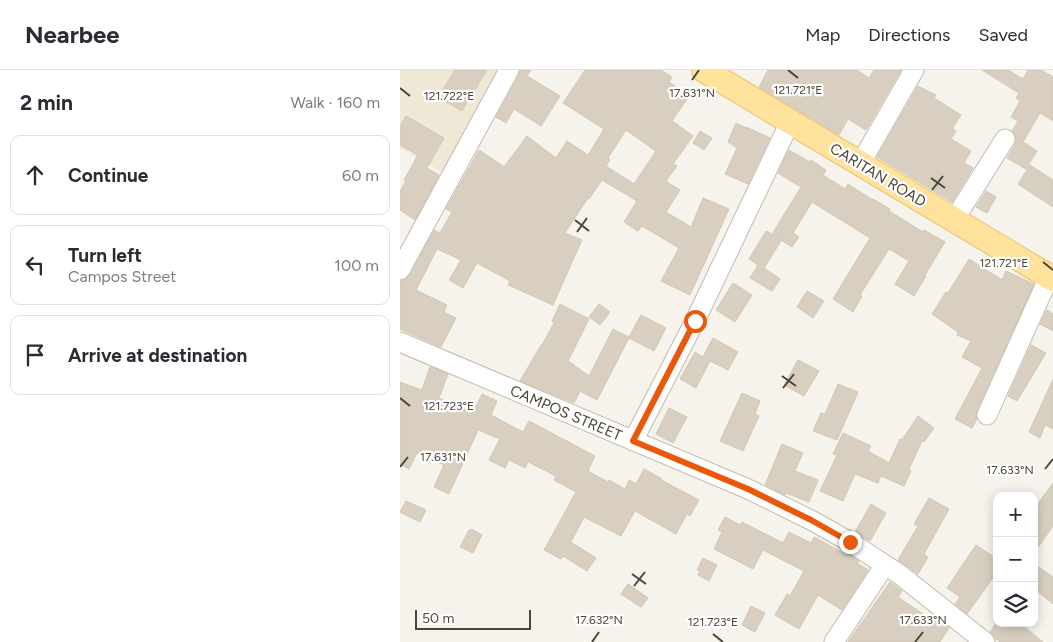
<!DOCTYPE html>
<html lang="en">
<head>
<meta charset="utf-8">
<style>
  body { margin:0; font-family:Figtree,sans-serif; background:#f2f2f3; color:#2b2b33 }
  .controls { position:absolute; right:15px; bottom:15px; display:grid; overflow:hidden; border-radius:10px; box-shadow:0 2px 12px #0003 }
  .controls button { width:45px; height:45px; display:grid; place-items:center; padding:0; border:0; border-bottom:1px solid #e1e1e2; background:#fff; color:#2b2b33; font:25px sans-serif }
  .scale { position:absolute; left:15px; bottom:12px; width:116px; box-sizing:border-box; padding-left:5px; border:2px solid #4b4439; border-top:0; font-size:14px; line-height:18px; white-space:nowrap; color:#4b4439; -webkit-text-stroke:4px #fff; paint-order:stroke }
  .stop { position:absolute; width:15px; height:15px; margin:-11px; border:4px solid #ea580c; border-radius:50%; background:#fff }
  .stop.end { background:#ea580c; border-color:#fff; box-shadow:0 1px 5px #0008 }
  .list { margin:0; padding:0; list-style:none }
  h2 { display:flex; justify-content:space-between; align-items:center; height:65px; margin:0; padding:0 20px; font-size:21px }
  h2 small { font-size:16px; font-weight:400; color:#7c7c81 }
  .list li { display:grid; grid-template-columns:32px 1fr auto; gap:15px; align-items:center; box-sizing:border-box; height:80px; margin:0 10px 10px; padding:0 10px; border:1px solid #e1e1e2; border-radius:10px }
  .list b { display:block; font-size:19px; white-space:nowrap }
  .list p { margin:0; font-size:16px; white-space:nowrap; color:#7c7c81 }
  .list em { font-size:16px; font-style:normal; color:#7c7c81 }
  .icon { flex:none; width:28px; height:28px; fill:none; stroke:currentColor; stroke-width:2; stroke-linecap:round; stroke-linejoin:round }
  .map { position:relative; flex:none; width:653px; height:572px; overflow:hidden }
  header { display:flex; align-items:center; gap:30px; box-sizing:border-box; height:70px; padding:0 25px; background:#fff; border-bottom:1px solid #e1e1e2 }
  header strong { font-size:24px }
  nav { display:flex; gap:28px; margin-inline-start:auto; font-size:18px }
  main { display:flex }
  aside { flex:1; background:#fff }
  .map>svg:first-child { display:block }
  .education { fill:#efe8d6 }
  .building { fill:#d8cfc1; stroke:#d3c7b4; fill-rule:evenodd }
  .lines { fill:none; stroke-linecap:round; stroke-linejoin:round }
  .minor-casing { stroke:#c2bbae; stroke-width:21 }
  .major-casing { stroke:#e6c16a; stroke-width:26 }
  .minor { stroke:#fff; stroke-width:19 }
  .major { stroke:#ffe39c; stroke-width:24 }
  .route { stroke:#ea580c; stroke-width:6 }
  .ticks { fill:none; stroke:#4b4439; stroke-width:2 }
  .labels { text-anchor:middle; stroke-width:4.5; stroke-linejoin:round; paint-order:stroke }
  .street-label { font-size:15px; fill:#4b4439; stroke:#fff }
  .ticks-label { font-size:12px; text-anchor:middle; fill:#4b4439; stroke:#fff; stroke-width:4.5; stroke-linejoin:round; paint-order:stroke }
</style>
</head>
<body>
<header>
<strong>Nearbee</strong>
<nav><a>Map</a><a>Directions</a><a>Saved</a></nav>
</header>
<main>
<aside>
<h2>2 min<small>Walk · 160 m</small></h2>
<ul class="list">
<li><svg class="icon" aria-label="ahead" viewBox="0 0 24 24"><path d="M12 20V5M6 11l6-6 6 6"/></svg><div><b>Continue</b></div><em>60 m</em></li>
<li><svg class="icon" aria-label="left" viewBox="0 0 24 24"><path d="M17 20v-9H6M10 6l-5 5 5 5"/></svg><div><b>Turn left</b><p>Campos Street</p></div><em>100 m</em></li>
<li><svg class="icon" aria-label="arrive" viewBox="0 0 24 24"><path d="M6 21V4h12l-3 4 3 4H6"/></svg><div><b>Arrive at destination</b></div></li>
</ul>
</aside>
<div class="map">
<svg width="653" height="572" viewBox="0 0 653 572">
  <rect width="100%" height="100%" fill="#f6f3ec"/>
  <path class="education" d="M0 0H100L44 103 0 78Z"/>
  <path class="building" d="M55 0H87L62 41 38 27Z
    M120 0H131L127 6 160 26 141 56 114 39 106 53 96 47 119 5Z
    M185 0H261L272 7 269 12 289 26 272 51 293 66 273 94 277 96 266 111 280 120 266 142 291 157 303 128 329 139 290 225 261 211 279 178 242 156 238 161 224 152 237 131 202 110 189 129 188 128 165 163 182 170 153 235 108 215 110 211 77 193 63 218 49 210 61 190 37 179 16 220 47 235 44 242 56 248 41 277 0 259V211L5 210 10 205 34 160 40 163 52 142 46 139 79 80 104 97 127 66 156 88 167 71 188 85 204 59 163 33ZM226 60 256 81 234 114 206 96 210 90 208 88Z
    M368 0H457L469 8 474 0H501L466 60 448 49 439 65 359 17Z
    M582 0H608L623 9 628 0H641L653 7V51L640 43 623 72 637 81 626 99 607 88 615 75 616 70 615 64 612 61 618 51 611 47 620 31 616 28 619 23Z
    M518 16 536 25 534 28 561 45 552 59 556 61 551 69 571 81 564 93 573 98 552 132 477 87Z
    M6 46 44 68 27 98 39 105 15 150 0 140V121L6 111 4 110 18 85 0 75V56Z
    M336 53 346 58V57L370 68 348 114 325 104 337 78 328 72Z
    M300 61 312 68 304 80 293 73Z
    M389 80 410 92 411 90 426 100 423 105 445 119 448 114 473 130V129L490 139 489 141 523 162 524 160 545 172 525 205 526 206 514 226 495 214 509 191 489 179 460 225 462 226 453 242 433 229 470 168 412 132 393 163 399 167 392 177 378 168 381 171 364 198 380 209 372 221 350 208 358 195 349 189 366 161 372 164 401 117 378 103Z
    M630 95 653 110V137L618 114Z
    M586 121 596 127 587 143 576 137Z
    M569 189 602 210 606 201 634 214 577 340 576 346 577 349 572 358 555 349 582 298 562 287 571 271 557 265 558 262 532 244 546 222 548 223Z
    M333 213 352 225 335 252 316 240Z
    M407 221 424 231 413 248 397 237Z
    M160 234 189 249 168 291 189 306 213 259 229 267 241 245 266 258 254 281 229 268 197 330 180 321 174 333 120 311 141 275H142L154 253 152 251Z
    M199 234 210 242 200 255 189 247Z
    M647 240 653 244V261L640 254Z
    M313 268 338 282 328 300 310 291 296 318 280 309 295 282 303 287Z
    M631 275 646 283 617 331 608 326Z
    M398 290 419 301 404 326 384 315Z
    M30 297 48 304 39 328 73 343 82 324 97 331 91 345 123 362 129 351 195 386 188 401 208 412 209 410 225 419 229 410 236 414 244 399 262 409 261 410 299 430 290 446 287 444 276 464 235 441 221 466 184 447 171 472 196 488 187 501 163 486 161 489 144 480 176 422 154 410 156 406 128 392 125 398 109 390 105 398 89 390 100 369 78 360 49 424 34 417 44 395 17 383 9 399 0 394V312L22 320Z
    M653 309V359L645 355 640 368 629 362Z
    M438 314 458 322 437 370 413 361 421 343 425 344Z
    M342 323 360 331 355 344 359 346 343 381 320 371Z
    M269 338 287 347 273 373 256 364Z
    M518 346 534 358 524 372 522 371 509 399 511 401 504 416 481 406 478 413 455 404 443 431 420 421 437 385 433 384 443 363 471 376 468 381 489 393 500 369 502 370Z
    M382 374 403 383 395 401 418 410 409 432 386 423 385 425 365 415Z
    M653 413V456L634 483V439Z
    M529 428 549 439 524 484 528 487 518 504 498 490 518 456 514 454Z
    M6 431 26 440 20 452 0 442Z
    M471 434 486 443 470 471 455 462Z
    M325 447 340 455 342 452 383 473 389 462 411 473 414 467 443 483 444 481 459 491 457 493 468 500 442 540 418 525 399 559 375 545 387 524 390 526 404 501 363 480 353 499 314 479 322 462 318 460Z
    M71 459 82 465 73 483 60 477 69 460 70 461Z
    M576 475 597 489V502L567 544 555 534 560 527 547 518Z
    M303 488 317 495 309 511 298 505 300 501 297 500Z
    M634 494 653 507V534L634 518Z
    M490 512 502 521 498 527 532 550 534 547 549 558 540 572H448Z
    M228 514 248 528 241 537 221 524Z
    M351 536 365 543 355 562 342 555Z
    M596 553H620L643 572H600L596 569 590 562Z"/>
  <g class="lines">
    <g class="minor-casing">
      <path id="minor" d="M460 94 514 0
        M554 150 605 69
        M0 200 109 0
        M0 272 348 419 411 450 450 472 499 504 585 572
        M587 345 649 207
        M233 371 295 251 390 52
        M434 572 485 495"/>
    </g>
    <g class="major-casing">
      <path id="major" d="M304 0 653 209"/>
    </g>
    <use href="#minor" class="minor"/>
    <use href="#major" class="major"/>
  </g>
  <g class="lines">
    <path class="route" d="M295 251 233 371 348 419 411 450 450 472"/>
  </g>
  <path class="ticks" d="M388 0 398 8M292 10 299 0M0 18 10 26M531 108 545 118M532 120 543 106M175 150 189 161M177 162 187 148M643 192 653 200M382 306 396 316M383 318 394 304M0 328 10 336M0 397 8 387M645 399 653 389M232 504 246 514M234 516 245 502M313 564 323 572M192 572 199 562M515 572 523 562"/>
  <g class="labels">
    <g class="street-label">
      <text transform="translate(478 105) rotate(31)" y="5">CARITAN ROAD</text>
      <text transform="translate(166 343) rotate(23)" y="5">CAMPOS STREET</text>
    </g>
  </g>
  <g class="ticks-label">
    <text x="398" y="24">121.721°E</text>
    <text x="292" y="27">17.631°N</text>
    <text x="49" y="30">121.722°E</text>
    <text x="604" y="197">121.721°E</text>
    <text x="49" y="340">121.723°E</text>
    <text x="43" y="391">17.631°N</text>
    <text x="610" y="404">17.633°N</text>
    <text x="199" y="554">17.632°N</text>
    <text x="523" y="554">17.633°N</text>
    <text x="313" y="556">121.723°E</text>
  </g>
</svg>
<div class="controls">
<button>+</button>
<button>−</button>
<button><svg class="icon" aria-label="layers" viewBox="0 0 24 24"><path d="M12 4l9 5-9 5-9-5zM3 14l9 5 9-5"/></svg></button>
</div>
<div class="scale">50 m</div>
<div class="stop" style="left:295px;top:251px"></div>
<div class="stop end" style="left:450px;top:472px"></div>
</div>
</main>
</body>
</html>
